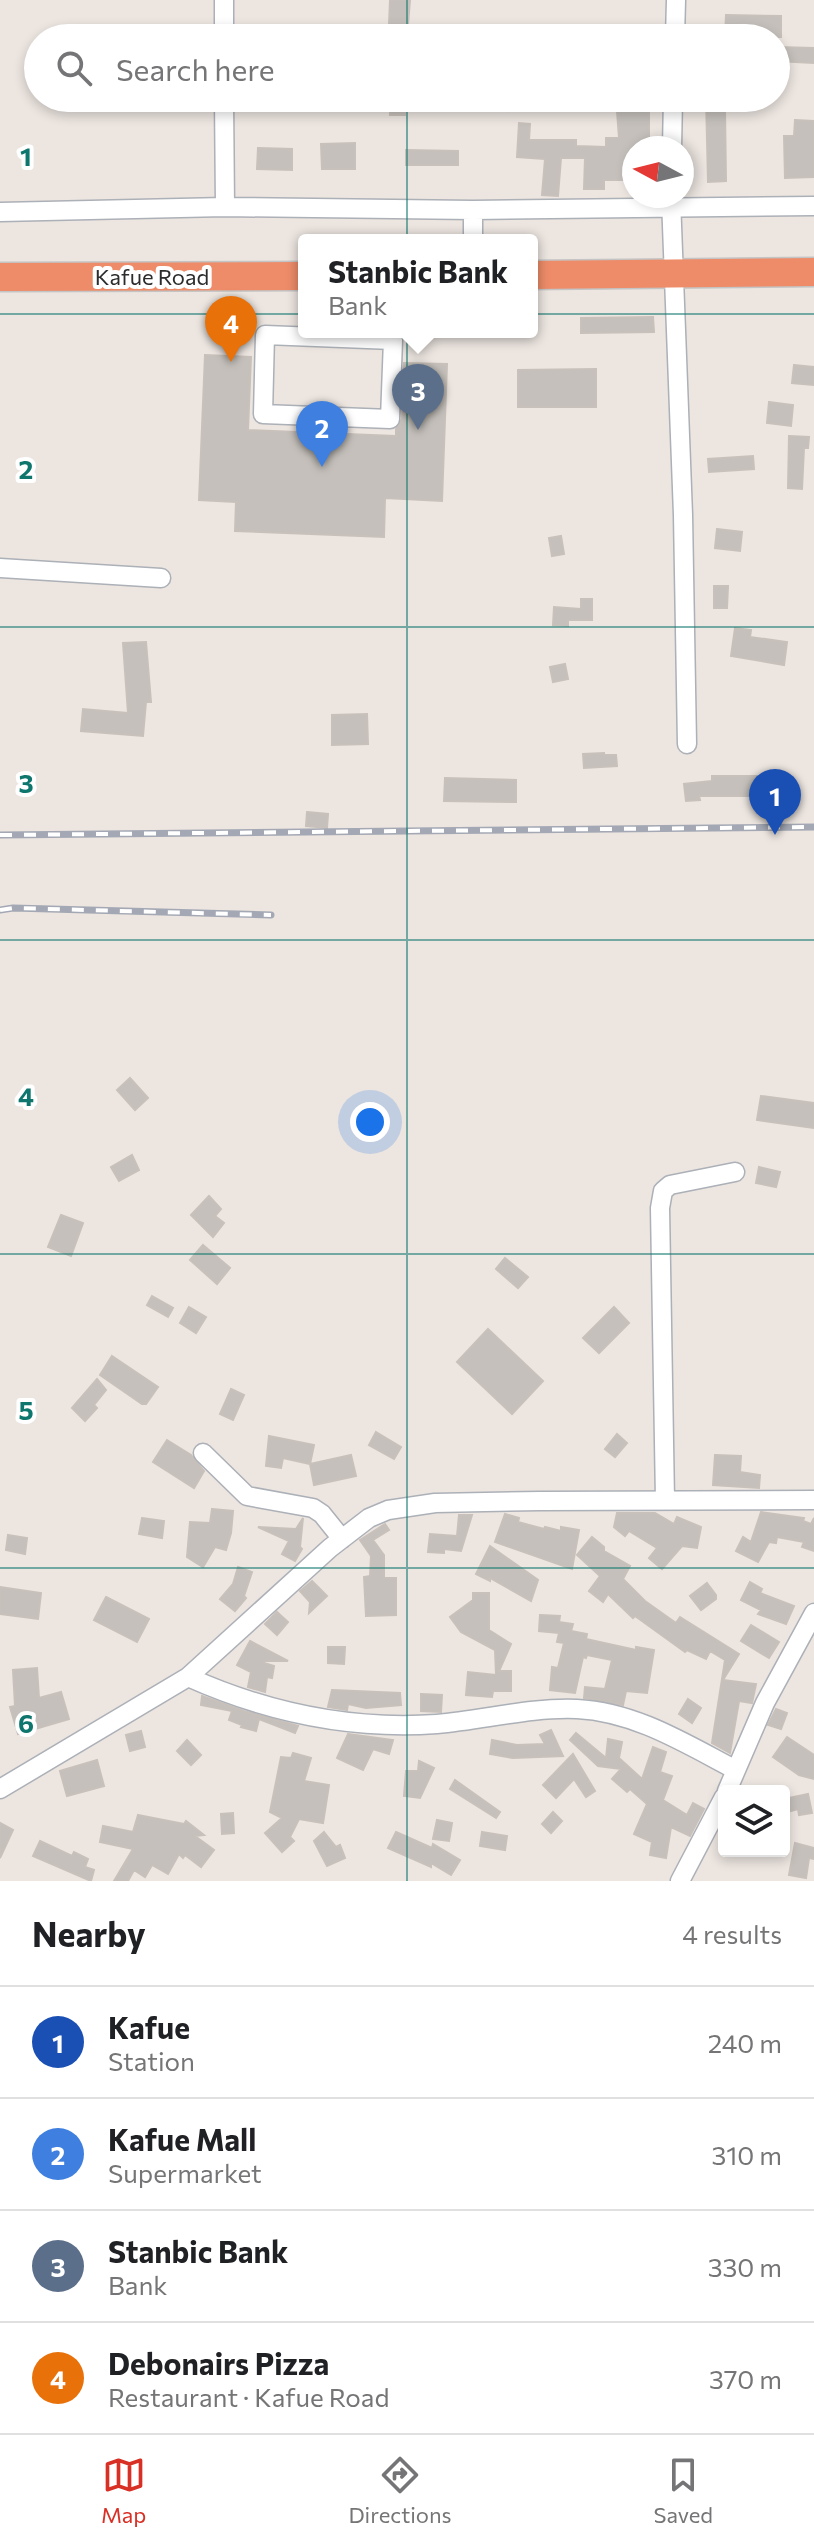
<!DOCTYPE html>
<html lang="en">
<head>
<meta charset="utf-8">
<style>
  body { margin:0; font-family:Commissioner,sans-serif; background:#f6f6f6; color:#202124 }
  .controls { position:absolute; right:24px; bottom:24px; display:grid; overflow:hidden; border-radius:8px; box-shadow:0 4px 12px #0003 }
  .controls button { width:72px; height:72px; display:grid; place-items:center; padding:0; border:0; border-bottom:2px solid #e0e0e0; background:#fff; color:#202124; font:40px sans-serif }
  .compass { position:absolute; left:622px; top:136px; width:72px; height:72px; border-radius:50%; background:#fff; box-shadow:0 4px 12px #0003; rotate:277deg }
  .you { position:absolute; left:370px; top:1122px; width:28px; height:28px; margin:-20px; border:6px solid #fff; border-radius:50%; background:#1a73e8; box-shadow:0 0 0 12px #1a73e833 }
  .badge { display:grid; place-items:center; width:52px; height:52px; border-radius:50%; background:#d93025; color:#fff; font-size:26px; font-weight:700 }
  .pin { position:absolute; translate:-50% -66px; filter:drop-shadow(0 2px 4px #0008) }
  .pin::after { content:''; position:absolute; top:42px; width:28px; height:24px; background:inherit; clip-path:polygon(0 0,100% 0,50% 100%) }
  .popup { position:absolute; left:298px; top:234px; width:240px; height:104px; box-sizing:border-box; display:grid; place-content:center; border-radius:8px; background:#fff; filter:drop-shadow(0 2px 6px #0005); font-size:26px; white-space:nowrap; color:#757577 }
  .popup b { font-size:30px; color:#202124 }
  .popup::after { content:''; position:absolute; left:50%; top:100%; margin-left:-16px; border:16px solid transparent; border-top-color:#fff }
  .list { margin:0; padding:0; list-style:none }
  h2 { display:flex; justify-content:space-between; align-items:center; height:104px; margin:0; padding:0 32px; font-size:34px }
  h2 small { font-size:26px; font-weight:400; color:#757577 }
  .list li { display:grid; grid-template-columns:52px 1fr auto; gap:24px; align-items:center; box-sizing:border-box; height:112px; padding:0 32px; border-top:2px solid #e0e0e0 }
  .list b { display:block; font-size:30px; white-space:nowrap }
  .list p { margin:0; font-size:26px; white-space:nowrap; color:#757577 }
  .list em { font-size:26px; font-style:normal; color:#757577 }
  .icon { flex:none; width:44px; height:44px; fill:none; stroke:currentColor; stroke-width:2; stroke-linecap:round; stroke-linejoin:round }
  .map { position:relative; flex:none; width:814px; height:1881px; overflow:hidden }
  .search { position:absolute; background:#fff; box-shadow:0 4px 12px #0003; left:24px; right:24px; top:24px; height:88px; display:flex; align-items:center; gap:20px; box-sizing:border-box; padding:0 28px; border-radius:44px; color:#757577; font-size:30px }
  .sheet { height:552px; background:#fff }
  nav { display:flex; justify-content:space-around; align-items:center; box-sizing:border-box; height:112px; border-top:2px solid #e0e0e0; background:#fff; font-size:22px; color:#757577 }
  nav a { display:grid; justify-items:center; gap:4px }
  nav .on { color:#d93025 }
  .map>svg:first-child { display:block }
  .building { fill:#c5c0bb; stroke:#c8c0ba; stroke-width:2 }
  .lines { fill:none; stroke-linecap:round; stroke-linejoin:round }
  .minor-casing { stroke:#acb0b7; stroke-width:21 }
  .highway-casing { stroke:#c4c4c4; stroke-width:31 }
  .minor { stroke:#fff; stroke-width:18 }
  .highway { stroke:#ee8c69; stroke-width:28 }
  .rail-casing { stroke:#a3a8b4; stroke-width:7 }
  .rail { stroke:#fff; stroke-width:4; stroke-dasharray:12; stroke-linecap:butt }
  .grid { fill:none; stroke:#0f766e; stroke-width:2; stroke-opacity:0.55 }
  .labels { text-anchor:middle; stroke-width:8; stroke-linejoin:round; paint-order:stroke }
  .street-label { font-size:22px; fill:#2c2c2c; stroke:#fff }
  .grid-label { font-size:26px; text-anchor:middle; font-weight:bold; fill:#0f766e; stroke:#fff; stroke-width:8; stroke-linejoin:round; paint-order:stroke }
</style>
</head>
<body>
<div class="map">
<svg width="814" height="1881" viewBox="0 0 814 1881">
  <rect width="100%" height="100%" fill="#ece5e0"/>
  <path class="building" d="M390 0H410L408 25H389Z
    M726 15 781 16V37H725Z
    M318 25 352 27V38H318Z
    M506 26 566 29V38H455V28Z
    M776 47 814 48V63L777 61Z
    M391 98H406L405 115H390Z
    M475 98H512L508 111 474 100Z
    M616 98H649V148H634V180H604V189H584L585 158H561L558 196 542 195 545 159 517 157 519 123 530 124 529 140H576V146L606 147V138H619Z
    M706 98H751L752 109 725 110 726 181 708 182Z
    M795 120 814 121V177L785 178 784 136H794Z
    M355 143V169H322L321 144Z
    M258 148 292 149V170L257 169Z
    M406 150 458 151V165H406Z
    M653 317 654 332 581 333V318Z
    M205 355 251 357 248 430 396 436V429L402 419 404 363 447 364 442 501 385 498 384 537 235 531 236 502 199 500Z
    M794 365 814 367V385L792 383Z
    M596 369V407H518V370Z
    M769 402 793 405 791 426 767 423Z
    M789 436 809 437 808 448H804L802 489 788 488Z
    M753 456 754 469 709 472 708 459Z
    M717 529 742 532 740 551 715 548Z
    M561 536 564 554 552 556 549 538Z
    M714 586H728L727 608H714Z
    M581 599H592V620H568V626L553 625 554 607 581 609Z
    M735 628 751 630 750 637 787 642 784 665 731 656Z
    M146 642 151 702H146L143 736 81 731 83 709 128 713 123 643Z
    M565 664 568 679 553 682 550 667Z
    M367 714 368 744 332 745V715Z
    M604 753V755H616L617 766 584 768 583 754Z
    M712 776H788V796H699L700 800 686 801 684 784 712 781Z
    M445 778 516 780V802L444 801Z
    M307 812 328 814 327 828 306 826Z
    M130 1078 148 1098 135 1110 117 1090Z
    M761 1096 814 1103V1128L757 1120Z
    M132 1155 139 1170 119 1181 111 1167Z
    M759 1167 780 1172 776 1187 756 1183Z
    M209 1196 221 1209 215 1216 224 1223 213 1237 191 1215Z
    M61 1215 83 1223 71 1256 48 1247Z
    M203 1245 230 1268 217 1284 190 1260Z
    M505 1258 528 1277 518 1288 496 1269Z
    M152 1296 173 1308 168 1317 147 1305Z
    M189 1307 206 1317 196 1333 180 1323Z
    M614 1307 629 1323 599 1353 583 1338Z
    M488 1329 543 1381 512 1414 457 1362Z
    M112 1356 158 1387 146 1404H142L100 1375Z
    M97 1379 106 1390 94 1405 97 1408 85 1421 72 1408Z
    M231 1389 244 1395 233 1420 220 1414Z
    M376 1432 401 1447 394 1459 369 1445Z
    M617 1434 627 1443 615 1457 605 1449Z
    M269 1436 314 1445 310 1464 283 1458 281 1468 266 1466Z
    M167 1440 191 1455 204 1471 194 1488 153 1462Z
    M351 1455 356 1476 314 1485 310 1464Z
    M715 1455 741 1456 740 1472 760 1475 759 1488 713 1485Z
    M212 1509 233 1511 231 1533 226 1550 215 1547 203 1567 187 1557 190 1522 210 1523Z
    M761 1512 804 1518 803 1521 811 1524 814 1518V1551L802 1547 804 1542 777 1537 776 1543 769 1542 758 1562 736 1551 743 1537 751 1542Z
    M617 1513H655L674 1524 677 1517 701 1527 697 1548 682 1546 662 1569 649 1558 657 1548 629 1531 625 1536 614 1527Z
    M505 1514 519 1518 518 1522 544 1529 545 1527 561 1531V1527L579 1530 572 1569 495 1542Z
    M459 1515H472L461 1551 444 1549V1553L428 1552 430 1534 457 1536Z
    M142 1518 164 1521 162 1538 139 1534Z
    M303 1518 300 1547 302 1549 295 1561 282 1554 289 1541 258 1527 296 1529Z
    M385 1524 389 1530 373 1540 384 1555V1578H396V1615L366 1616 364 1577 370 1576 371 1556 360 1540Z
    M8 1535 27 1538 25 1554 6 1550Z
    M592 1537 604 1547V1551L630 1566 623 1579 645 1601 676 1623 680 1617 739 1654 723 1680 756 1684 752 1703 739 1701 730 1753 712 1743 725 1660 710 1651 706 1659 687 1650 685 1652 635 1616 633 1618 608 1594 603 1602 589 1591 600 1576 577 1555Z
    M490 1546 538 1580 531 1601 490 1578V1581L476 1574Z
    M238 1567 252 1572 244 1596 246 1598 235 1611 220 1599 233 1584Z
    M312 1581 327 1596 309 1613 310 1602 300 1591Z
    M750 1582 762 1589 760 1593 794 1606 786 1624 758 1614 761 1610 741 1600Z
    M707 1583 716 1595V1599L701 1610 690 1596Z
    M0 1587 41 1593 38 1619 0 1614Z
    M473 1593H489V1630L511 1644 499 1671H511V1691H493L492 1697 466 1695 468 1672 496 1675 495 1650 461 1632 450 1617 473 1600Z
    M106 1597 149 1619 137 1642 94 1620Z
    M277 1612 288 1622 277 1635 265 1624Z
    M540 1615 560 1616 559 1622 573 1624 571 1631 587 1634 586 1639 636 1650V1647L654 1650 647 1693 626 1691 623 1705 584 1698 585 1687 605 1689 612 1660 587 1655 586 1658 583 1657 575 1693 550 1690 552 1667 558 1668 564 1643 557 1642 559 1633 539 1631Z
    M751 1625 779 1642 769 1658 741 1641Z
    M250 1641 288 1661H264V1663L274 1666 272 1678 267 1677 265 1692 248 1687 251 1672 237 1665Z
    M328 1647H345L344 1664 328 1663Z
    M37 1668 39 1698 61 1692 69 1719 18 1734 10 1707 15 1706 13 1670Z
    M332 1690 400 1693 401 1705 366 1708 348 1704 347 1710 328 1707Z
    M421 1694 442 1695 441 1712 421 1711Z
    M202 1696 244 1711 298 1726 295 1733 259 1719 256 1731 241 1727 242 1725 229 1720 232 1711 201 1705Z
    M688 1699 701 1708 692 1723 679 1714Z
    M776 1709 787 1713 781 1729 768 1725Z
    M551 1730 563 1756 513 1758 490 1754 492 1740 517 1745 545 1744 540 1735Z
    M141 1731 145 1747 130 1751 126 1735Z
    M576 1733 606 1758 608 1739 622 1742 619 1758 642 1779 653 1747 666 1752 660 1772 672 1776 663 1800 687 1815 693 1803 704 1809 690 1836 671 1827 666 1858 650 1855 652 1842 634 1834 647 1804 630 1789 627 1792 612 1779 621 1769 598 1766 570 1740Z
    M348 1734 393 1740 389 1754 373 1749 363 1770 337 1758Z
    M787 1737 814 1755V1779L799 1775 773 1757Z
    M187 1740 201 1755 191 1765 177 1751Z
    M293 1753 311 1758 304 1781 329 1785 323 1823 299 1819 290 1837 294 1841 282 1852 265 1833 282 1818 270 1812 281 1757 291 1758Z
    M573 1754 595 1791 586 1797 574 1779 556 1798 543 1785Z
    M97 1760 104 1786 67 1796 60 1771Z
    M419 1761 434 1768 420 1798 404 1796 406 1771H418Z
    M455 1780 500 1812 496 1818 450 1789Z
    M808 1794 812 1813 799 1815 798 1809 784 1813V1799Z
    M553 1812 562 1821 551 1833 542 1824Z
    M233 1813 234 1833 222 1834 221 1814Z
    M138 1815 184 1824 186 1821 204 1835 195 1836 214 1850 201 1867 185 1855 183 1858 179 1854 168 1874 152 1865 145 1877 134 1870 128 1881H114L133 1849 100 1842 103 1826 133 1832Z
    M437 1820 452 1823 449 1841 433 1839Z
    M0 1823 13 1830 0 1858Z
    M324 1832 336 1847 340 1845 345 1858 327 1866 314 1841Z
    M396 1832 432 1848 433 1844 460 1860 451 1875 431 1863V1867L388 1848Z
    M482 1832 507 1836 505 1850 480 1846Z
    M40 1841 72 1856 74 1852 88 1859 85 1867 94 1870 91 1881 33 1856Z
    M795 1843 814 1848V1859L809 1858 806 1878 789 1875Z"/>
  <g class="lines">
    <g class="minor-casing">
      <path id="minor" d="M224 0V38
        M675 38 676 0
        M224 98 225 207
        M672 148 673 98
        M671 199 683 515 687 744
        M473 210V240
        M0 212 225 207 473 210 814 206
        M265 335 393 340 390 419 263 414Z
        M0 568 161 578
        M203 1453 247 1496 313 1508 322 1514 342 1539
        M665 1500 660 1208 663 1191 670 1185 735 1172
        M188 1677C266 1712 351 1730 437 1724 484 1720 531 1707 577 1709 636 1712 686 1744 736 1770
        M0 1789 188 1677 330 1548 369 1518 388 1510 435 1503 540 1501 814 1500
        M727 1791 765 1703 814 1613
        M680 1881 724 1797"/>
    </g>
    <g class="highway-casing">
      <path id="highway" d="M532 275 814 272
        M0 277 304 276"/>
    </g>
    <use href="#minor" class="minor"/>
    <use href="#highway" class="highway"/>
    <g class="rail-casing">
      <path id="rail" d="M0 835 814 827
        M0 910 13 908 271 915"/>
    </g>
    <use href="#rail" class="rail"/>
  </g>
  <path class="grid" d="M407 0V38M407 98V1881M0 314H814M0 627H814M0 940H814M0 1254H814M0 1568H814"/>
  <g class="labels">
    <g class="street-label">
      <text x="152" y="285">Kafue Road</text>
    </g>
  </g>
  <g class="grid-label">
    <text x="26" y="166">1</text>
    <text x="26" y="479">2</text>
    <text x="26" y="793">3</text>
    <text x="26" y="1106">4</text>
    <text x="26" y="1420">5</text>
    <text x="26" y="1733">6</text>
  </g>
</svg>
<div class="controls">
<button><svg class="icon" aria-label="layers" viewBox="0 0 24 24"><path d="M12 4l9 5-9 5-9-5zM3 14l9 5 9-5"/></svg></button>
</div>
<svg class="compass" viewBox="-18 -18 36 36"><path d="M0-13l5 13h-10z" fill="#e53935"/><path d="M0 13l5-13h-10z" fill="#757577"/></svg>
<div class="you"></div>
<div class="pin badge" style="left:775px;top:835px;background:#1a4fb4">1</div>
<div class="pin badge" style="left:322px;top:467px;background:#3f7fe0">2</div>
<div class="pin badge" style="left:418px;top:430px;background:#5c6f8a">3</div>
<div class="popup"><b>Stanbic Bank</b>Bank</div>
<div class="pin badge" style="left:231px;top:362px;background:#e8710a">4</div>
<div class="search"><svg class="icon" aria-label="search" viewBox="0 0 24 24"><circle cx="10" cy="10" r="6"/><path d="M15 15l6 6"/></svg>Search here</div>
</div>
<section class="sheet">
<h2>Nearby<small>4 results</small></h2>
<ul class="list">
<li><span class="badge" style="background:#1a4fb4">1</span><div><b>Kafue</b><p>Station</p></div><em>240 m</em></li>
<li><span class="badge" style="background:#3f7fe0">2</span><div><b>Kafue Mall</b><p>Supermarket</p></div><em>310 m</em></li>
<li><span class="badge" style="background:#5c6f8a">3</span><div><b>Stanbic Bank</b><p>Bank</p></div><em>330 m</em></li>
<li><span class="badge" style="background:#e8710a">4</span><div><b>Debonairs Pizza</b><p>Restaurant · Kafue Road</p></div><em>370 m</em></li>
</ul>
</section>
<nav>
<a class="on"><svg class="icon" aria-label="map" viewBox="0 0 24 24"><path d="M3 6l6-2 6 2 6-2v14l-6 2-6-2-6 2zM9 4v14M15 6v14"/></svg>Map</a>
<a><svg class="icon" aria-label="directions" viewBox="0 0 24 24"><path d="M12 3l9 9-9 9-9-9zM9 14v-3h6M13 9l2 2-2 2"/></svg>Directions</a>
<a><svg class="icon" aria-label="saved" viewBox="0 0 24 24"><path d="M7 4h10v16l-5-4-5 4z"/></svg>Saved</a>
</nav>
</body>
</html>
